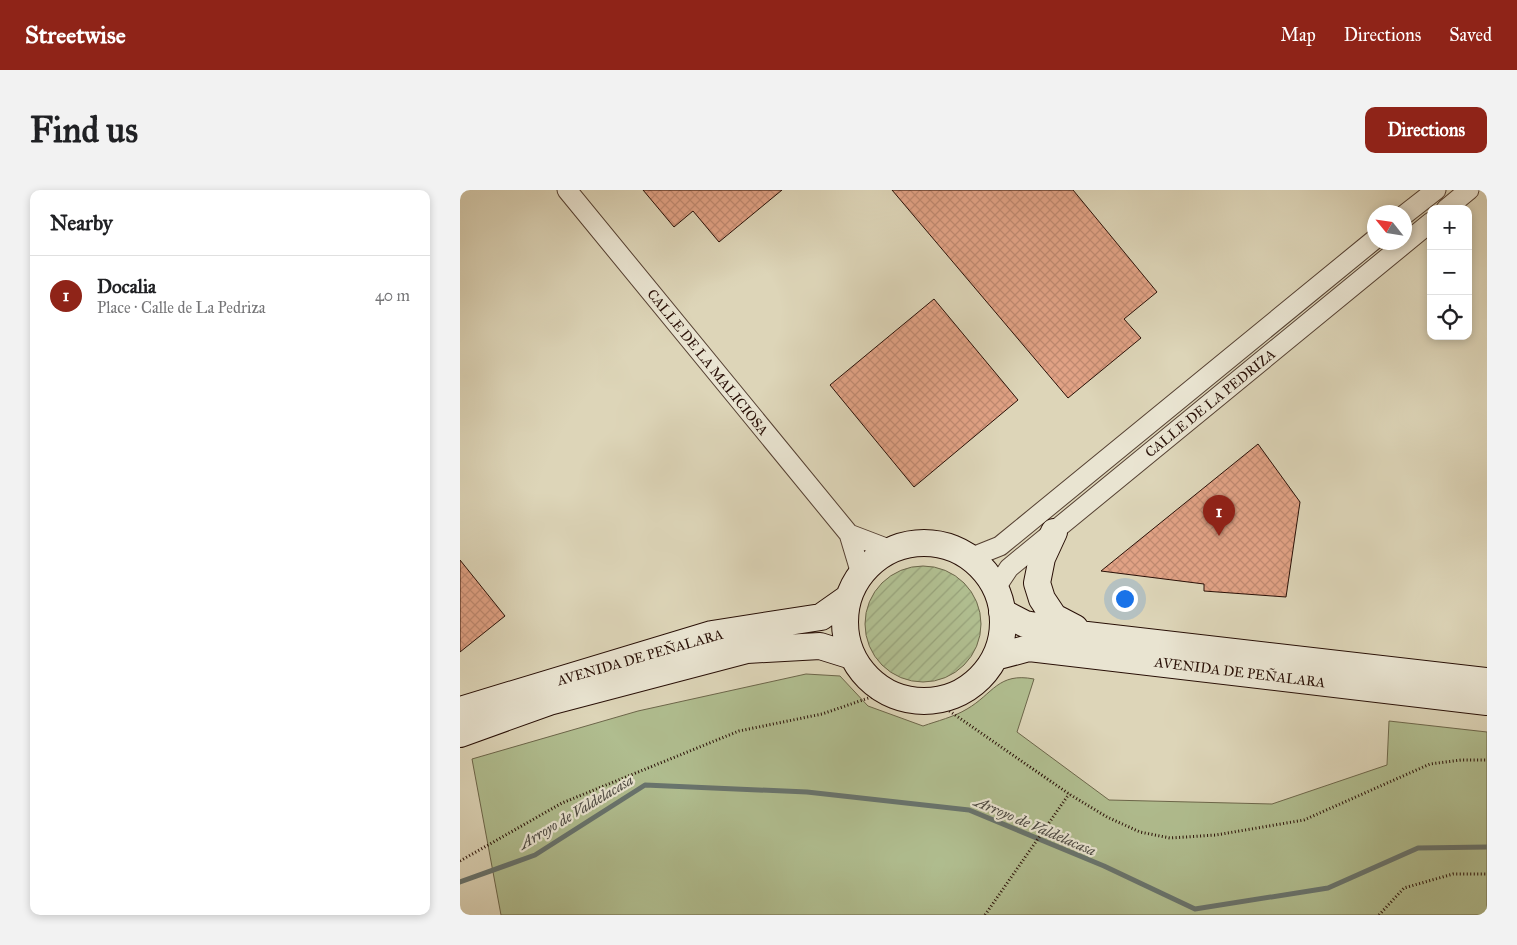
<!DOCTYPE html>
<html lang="en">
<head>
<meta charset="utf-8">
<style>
  body { margin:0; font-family:"IM FELL Great Primer",serif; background:#f2f2f2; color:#202124 }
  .controls { position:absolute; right:15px; top:15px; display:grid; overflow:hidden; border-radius:10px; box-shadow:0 2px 8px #0003 }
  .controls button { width:45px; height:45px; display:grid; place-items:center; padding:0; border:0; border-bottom:1px solid #e0e0e0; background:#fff; color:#202124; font:25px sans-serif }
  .compass { position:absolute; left:907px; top:15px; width:45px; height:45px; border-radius:50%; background:#fff; box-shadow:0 2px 8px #0003; rotate:300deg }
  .you { position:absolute; left:664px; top:408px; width:18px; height:18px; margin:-12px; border:4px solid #fff; border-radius:50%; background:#1a73e8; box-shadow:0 0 0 8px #1a73e833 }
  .badge { display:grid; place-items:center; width:32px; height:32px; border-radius:50%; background:#8f2418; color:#fff; font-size:16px; font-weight:700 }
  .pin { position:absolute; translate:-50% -41px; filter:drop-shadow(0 1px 2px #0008) }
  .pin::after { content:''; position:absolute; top:26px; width:18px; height:15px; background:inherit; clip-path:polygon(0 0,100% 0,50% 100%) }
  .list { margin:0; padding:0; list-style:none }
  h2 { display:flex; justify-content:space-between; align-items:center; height:65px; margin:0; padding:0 20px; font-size:21px }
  h2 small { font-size:16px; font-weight:400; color:#757577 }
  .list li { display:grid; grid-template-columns:32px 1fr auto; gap:15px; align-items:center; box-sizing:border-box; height:80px; padding:0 20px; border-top:1px solid #e0e0e0 }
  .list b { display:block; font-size:19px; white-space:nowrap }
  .list p { margin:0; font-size:16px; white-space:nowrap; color:#757577 }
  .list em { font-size:16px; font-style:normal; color:#757577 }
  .icon { flex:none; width:28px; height:28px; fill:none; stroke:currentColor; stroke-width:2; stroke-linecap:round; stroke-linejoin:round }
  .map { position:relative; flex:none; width:1027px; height:725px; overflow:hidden; border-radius:10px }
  header { display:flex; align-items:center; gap:30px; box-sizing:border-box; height:70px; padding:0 25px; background:#8f2418; color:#fff }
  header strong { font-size:24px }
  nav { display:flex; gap:28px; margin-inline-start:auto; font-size:18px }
  .intro { display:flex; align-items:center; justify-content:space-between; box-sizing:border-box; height:120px; padding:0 30px }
  h1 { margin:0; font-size:35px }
  .button { padding:12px 22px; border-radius:10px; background:#8f2418; color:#fff; font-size:18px; font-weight:700 }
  main { display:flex; gap:30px; padding:0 30px }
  aside { flex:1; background:#fff; border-radius:10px; box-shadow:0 2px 8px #0003 }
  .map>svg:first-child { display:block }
  .park { fill:#b0bd8f; stroke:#6c664a }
  .garden { fill:url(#garden-furrows); stroke:#6c664a }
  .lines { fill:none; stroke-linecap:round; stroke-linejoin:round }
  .stream { stroke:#68746e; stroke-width:5 }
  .building { fill:url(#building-cross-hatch); stroke:#280f06 }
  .street-casing { stroke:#554032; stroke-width:21 }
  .secondary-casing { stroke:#280f06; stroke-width:28 }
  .path { stroke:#280f06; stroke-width:3; stroke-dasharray:1 2.5; stroke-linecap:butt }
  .street { stroke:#e9e4d1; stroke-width:19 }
  .secondary { stroke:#e9e4d1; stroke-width:26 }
  .labels { text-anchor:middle; stroke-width:4.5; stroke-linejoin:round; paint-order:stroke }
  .street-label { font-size:14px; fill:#280f06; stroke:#e9e4d1 }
  .water-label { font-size:15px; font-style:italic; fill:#4d4a43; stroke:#e9e4d1 }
</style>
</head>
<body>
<header>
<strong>Streetwise</strong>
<nav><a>Map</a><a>Directions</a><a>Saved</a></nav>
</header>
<div class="intro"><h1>Find us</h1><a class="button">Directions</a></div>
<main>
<aside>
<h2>Nearby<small></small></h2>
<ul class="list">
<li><span class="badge">1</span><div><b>Docalia</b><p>Place · Calle de La Pedriza</p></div><em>40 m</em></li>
</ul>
</aside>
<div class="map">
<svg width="1027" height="725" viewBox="0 0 1027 725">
  <defs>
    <pattern id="garden-furrows" width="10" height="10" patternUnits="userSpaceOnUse" patternTransform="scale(1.25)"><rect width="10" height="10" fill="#b0bd8f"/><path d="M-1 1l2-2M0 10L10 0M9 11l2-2" fill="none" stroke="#97a17a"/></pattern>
    <pattern id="building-cross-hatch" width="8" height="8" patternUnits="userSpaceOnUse" patternTransform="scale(1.25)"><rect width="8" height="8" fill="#e1a285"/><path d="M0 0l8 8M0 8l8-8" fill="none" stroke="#c18a71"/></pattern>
  </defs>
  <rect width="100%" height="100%" fill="#ddd5b8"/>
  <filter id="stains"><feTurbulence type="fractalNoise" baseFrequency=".004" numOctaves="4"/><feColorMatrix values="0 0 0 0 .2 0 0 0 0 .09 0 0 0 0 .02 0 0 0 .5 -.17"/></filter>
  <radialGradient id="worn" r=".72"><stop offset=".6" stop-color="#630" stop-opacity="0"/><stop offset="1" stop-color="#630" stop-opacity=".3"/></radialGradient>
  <path class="park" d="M346 484 380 486 408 516 463 536C477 531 494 527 507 519 533 504 538 482 574 489L557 542 649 610 812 614 927 575 929 531 1027 542V725H41L12 569 178 521Z"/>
  <path class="garden" d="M405 434a58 58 0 1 1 116 0a58 58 0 1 1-116 0Z"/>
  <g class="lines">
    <path class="stream" d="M0 692 75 665 185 595 347 602 509 620 644 676 735 719 868 698 958 658 1027 657"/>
  </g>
  <path class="building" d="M183 0H322L259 52 233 21 214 37Z
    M432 0H613L697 102 664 129 681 148 608 208Z
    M474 109 558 210 454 297 370 195Z
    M798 254 840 312 826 407 744 401V394L641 381Z
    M0 370 45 426 0 462Z"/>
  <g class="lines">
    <g class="street-casing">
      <path id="street" d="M107 0 389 344 401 384
        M986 19 1009 0
        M944 25 976 0
        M389 344 431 360
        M510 368 540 356 914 50
        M535 399 549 378 971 32"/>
    </g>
    <g class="secondary-casing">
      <path id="secondary" d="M594 342 582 368 577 393 582 409 594 427 615 438
        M385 432a79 79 0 1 1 158 0a79 79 0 1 1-158 0Z
        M542 422 565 434 627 445 1027 491
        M535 467 569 458 1027 512
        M0 520 252 444 361 427 388 408
        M0 544 89 512 287 460 360 456 392 466"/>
    </g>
    <path class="path" d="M475 511 609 604 647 627 680 642 710 648 756 645 844 630 970 574 1001 570H1027
      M0 671 102 613 279 541 362 524 426 502
      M0 723 3 725
      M525 725 609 604
      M919 725 944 698 993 684H1027"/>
    <use href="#street" class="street"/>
    <use href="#secondary" class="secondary"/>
  </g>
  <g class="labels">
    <g class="street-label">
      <text transform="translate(248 172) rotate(51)" y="5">CALLE DE LA MALICIOSA</text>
      <text transform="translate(750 213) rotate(-39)" y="5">CALLE DE LA PEDRIZA</text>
      <text transform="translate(180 467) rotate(-16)" y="5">AVENIDA DE PEÑALARA</text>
      <text transform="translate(780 482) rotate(7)" y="5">AVENIDA DE PEÑALARA</text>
    </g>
    <g class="water-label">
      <text transform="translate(116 622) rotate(-31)" y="5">Arroyo de Valdelacasa</text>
      <text transform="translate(575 636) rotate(23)" y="5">Arroyo de Valdelacasa</text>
    </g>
  </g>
  <rect width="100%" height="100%" filter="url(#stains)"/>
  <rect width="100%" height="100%" fill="url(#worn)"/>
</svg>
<div class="controls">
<button>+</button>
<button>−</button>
<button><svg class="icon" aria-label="locate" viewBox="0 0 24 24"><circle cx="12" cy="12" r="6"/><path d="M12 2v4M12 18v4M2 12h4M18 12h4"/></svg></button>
</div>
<svg class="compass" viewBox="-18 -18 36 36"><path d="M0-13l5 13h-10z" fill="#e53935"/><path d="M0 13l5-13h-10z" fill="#757577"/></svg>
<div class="you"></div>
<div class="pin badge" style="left:759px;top:346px">1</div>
</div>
</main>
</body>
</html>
